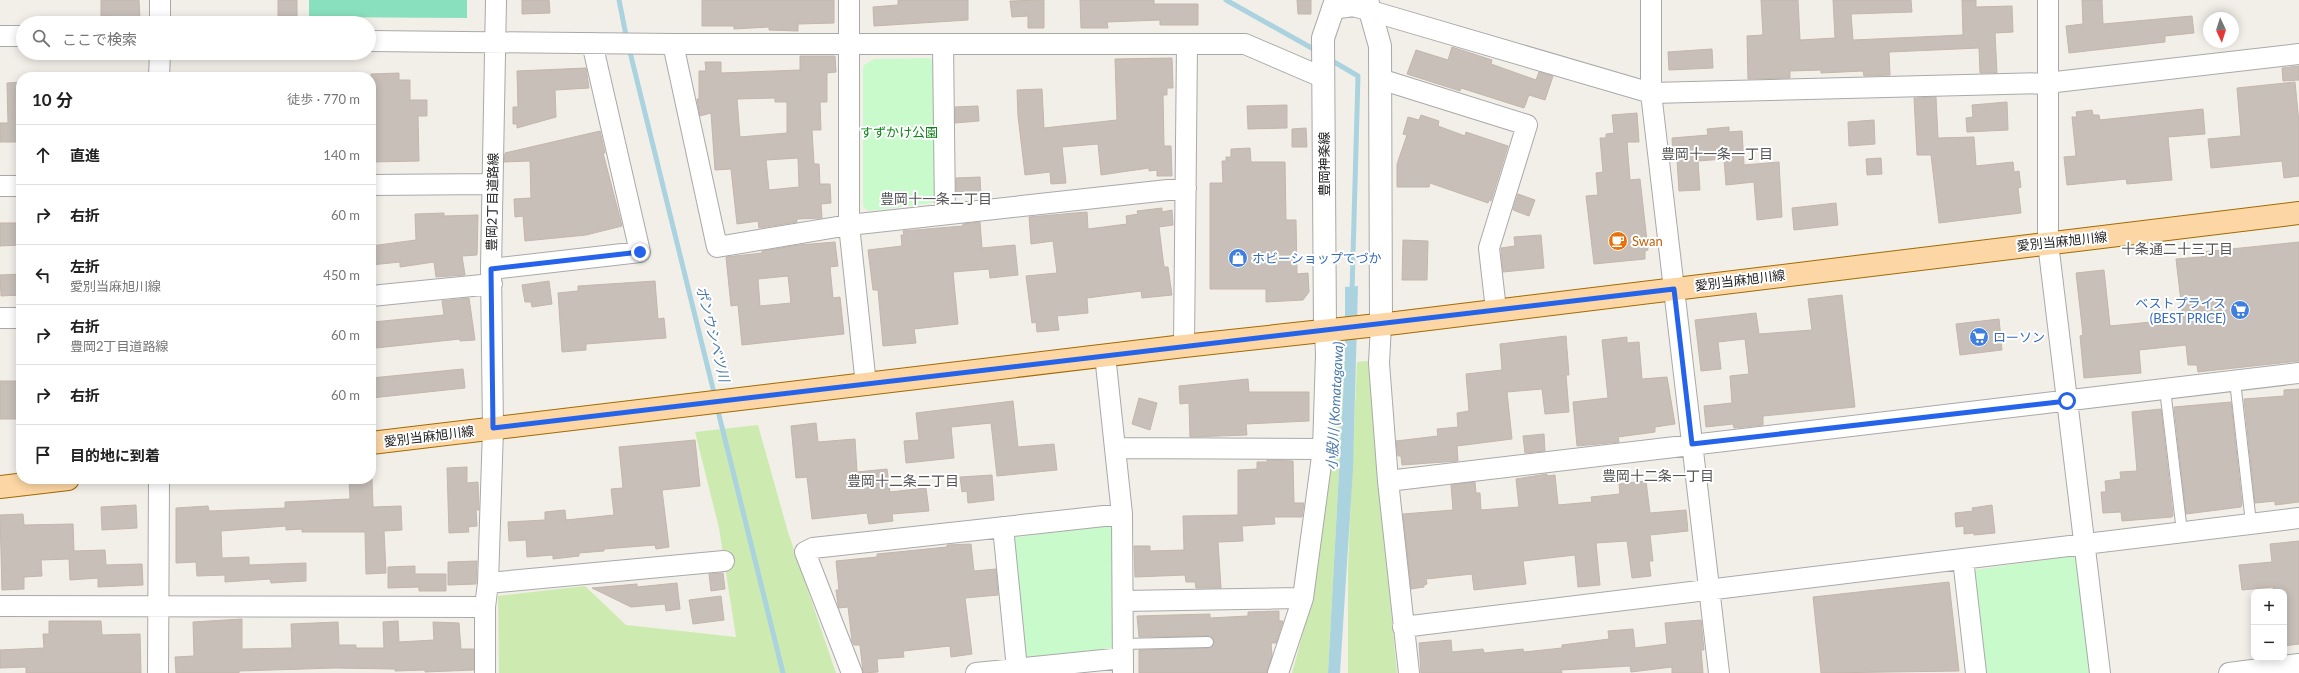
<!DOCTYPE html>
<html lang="ja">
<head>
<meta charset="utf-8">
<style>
  body { margin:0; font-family:Lato,"Noto Sans JP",sans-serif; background:#f2f2f2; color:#222 }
  .controls { position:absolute; right:12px; bottom:12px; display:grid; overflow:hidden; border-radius:8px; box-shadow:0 2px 10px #0003 }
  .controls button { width:36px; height:36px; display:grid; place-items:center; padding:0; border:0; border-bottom:1px solid #e0e0e0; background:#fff; color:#222; font:20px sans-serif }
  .compass { position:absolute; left:2203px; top:12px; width:36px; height:36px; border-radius:50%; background:#fff; box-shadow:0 2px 10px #0003; rotate:176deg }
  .stop { position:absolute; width:12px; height:12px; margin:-9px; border:3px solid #2563eb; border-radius:50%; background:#fff }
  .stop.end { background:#2563eb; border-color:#fff; box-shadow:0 1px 4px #0008 }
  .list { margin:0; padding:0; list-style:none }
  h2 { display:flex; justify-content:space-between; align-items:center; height:52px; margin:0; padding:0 16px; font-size:17px }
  h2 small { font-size:13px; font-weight:400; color:#767676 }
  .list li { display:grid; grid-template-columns:26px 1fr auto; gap:12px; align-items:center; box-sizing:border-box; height:60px; padding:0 16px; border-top:1px solid #e0e0e0 }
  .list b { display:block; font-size:15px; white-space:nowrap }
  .list p { margin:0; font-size:13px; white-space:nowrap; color:#767676 }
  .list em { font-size:13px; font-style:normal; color:#767676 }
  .icon { flex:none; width:22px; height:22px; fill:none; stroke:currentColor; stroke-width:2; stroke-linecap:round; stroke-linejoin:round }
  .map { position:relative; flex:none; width:2299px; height:673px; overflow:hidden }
  .search { position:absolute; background:#fff; box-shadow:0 2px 10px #0003; left:16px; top:16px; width:360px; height:44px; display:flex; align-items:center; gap:10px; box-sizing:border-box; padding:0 14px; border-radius:22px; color:#767676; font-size:15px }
  .panel { position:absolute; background:#fff; box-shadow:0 2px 10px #0003; left:16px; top:72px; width:360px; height:412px; border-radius:16px }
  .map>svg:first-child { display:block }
  .grass { fill:#cdebb0 }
  .park { fill:#c8facc }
  .pitch { fill:#88e0be }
  .water { fill:#aad3df }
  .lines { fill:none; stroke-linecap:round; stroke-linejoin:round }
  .stream { stroke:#aad3df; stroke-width:5 }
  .building { fill:#c7bfb8; stroke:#c4b6ab; fill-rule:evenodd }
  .service-casing { stroke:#a9a9a9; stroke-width:12 }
  .minor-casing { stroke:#a9a9a9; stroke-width:22 }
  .tertiary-casing { stroke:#a9a9a9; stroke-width:24 }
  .primary-casing { stroke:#a06b00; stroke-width:24 }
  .service { stroke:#fff; stroke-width:10 }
  .minor { stroke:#fff; stroke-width:20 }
  .tertiary { stroke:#fff; stroke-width:22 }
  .primary { stroke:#fcd6a4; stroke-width:22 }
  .route { stroke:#2563eb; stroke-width:5 }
  .labels { text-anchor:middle; stroke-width:4; stroke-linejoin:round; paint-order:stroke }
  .park-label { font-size:13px; fill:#0c8416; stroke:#fff }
  .street-label { font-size:13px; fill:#222; stroke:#fff }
  .food-label { font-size:13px; fill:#c56008; stroke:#fff; text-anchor:start }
  .shop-label { font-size:13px; fill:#366cbe; stroke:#fff; text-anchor:start }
  .neighbourhood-label { font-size:14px; fill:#555; stroke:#fff }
  .water-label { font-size:14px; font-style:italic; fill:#4a7aab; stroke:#fff }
</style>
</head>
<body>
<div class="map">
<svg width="2299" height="673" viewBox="0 0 2299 673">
  <rect width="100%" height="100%" fill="#f2efe9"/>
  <path class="grass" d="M1345 361 1328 673H1292C1322 573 1327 465 1338 362Z
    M1368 361 1397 673H1348V566L1357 362Z
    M758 425 788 532 836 673H499L498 596 585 586 626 625 736 637 719 528 695 432Z"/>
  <path class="park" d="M930 58 934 63 936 199 932 203 868 211 863 206V66L874 59Z
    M1112 525V648L1022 658 1011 538Z
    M2079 555 2094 673H1987L1973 570Z"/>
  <path class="pitch" d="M309 0H467V18L309 17Z"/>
  <path class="water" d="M1358 286 1353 469 1340 673H1328L1345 361V287Z"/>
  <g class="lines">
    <path class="stream" d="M619 0 627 40
      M1226 0 1317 51
      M629 48 715 397
      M1329 59 1358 76 1352 292
      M717 407 783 673"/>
  </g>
  <path class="building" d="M101 0H139L140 20 113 21 112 16H101Z
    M278 0H297V16H278Z
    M522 0H549L550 13 522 14Z
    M702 0H834V23L798 24V31L769 30V27L734 29V26H702Z
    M898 0H968V20L874 26 873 7 898 5Z
    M1044 0V28H1028V16L1012 17 1010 1Z
    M1080 0H1154V4H1198V25H1160V20L1107 22 1108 28H1081Z
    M1297 0H1311V14H1298Z
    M1761 0H1798L1800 40 1835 38 1833 0H1911L1912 12 1851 14 1853 40 1963 35 1962 0H1976V7L2012 6 2013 32 1995 33 1997 73H1980L1979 48 1889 52 1890 75 1864 76 1863 71 1821 73V70L1790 71V78L1748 79 1747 36 1763 35Z
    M2082 0H2102L2103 24 2192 16 2194 33 2165 36V42L2069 53 2066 26 2083 24Z
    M1452 47 1492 60 1491 64 1536 80 1539 72 1553 76 1545 100 1529 95 1524 108 1461 88 1460 91 1407 74 1416 50 1448 60Z
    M1712 49 1713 68 1669 70 1668 52Z
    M800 56H835L836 72 827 73V102H820L821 130H812L814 164H819L820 184H830L831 203 821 204 822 218 797 219V222L759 228 758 221 737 224 731 169 715 170 711 113 700 116 697 99H699V71H706L705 62H721V73L800 70ZM775 98V102H787V133L740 137 737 99ZM798 158 799 187 769 190 766 160Z
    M1172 58 1173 88H1167V95H1163L1164 146H1171L1172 176H1157V170L1149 171V168L1101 175 1098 144 1062 147 1066 183 1051 184 1050 172 1025 175 1018 116 1017 90 1042 89 1044 128 1117 120 1115 59Z
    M2299 66V80L2283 81 2282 68Z
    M586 68 589 88 555 90 556 117 517 128V124H513V107H518L517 71Z
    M399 73V80H410V100H427V116H418L419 161 371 162V74Z
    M21 82V142H0V123H8L7 83Z
    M2295 82 2299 123V176L2284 178 2282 161 2211 168 2208 139 2241 136 2237 88Z
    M1936 97 1938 138 1974 137 1976 166 2013 162 2014 172 2019 171 2021 187 2018 188 2021 213 1939 223 1931 155H1917L1914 98Z
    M2007 102 2008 130 1967 132 1966 118 1973 117 1972 105Z
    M1287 105V128L1248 129 1247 106Z
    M978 106 979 121 955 123V107Z
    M2203 109 2205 134 2168 137 2172 180 2127 184 2126 179 2067 185 2064 157 2076 156 2072 117H2077L2076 112 2092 110 2093 115H2099L2100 120Z
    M1637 113 1639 142H1627L1630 180 1640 179 1648 250 1645 251V259L1594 264 1586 196 1598 195 1596 173 1603 172 1600 138H1606V134L1614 133 1612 115Z
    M1421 115 1439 121 1438 126 1465 136 1466 132 1508 146 1491 201 1489 200 1488 203 1430 183 1429 187H1397V164L1407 135 1403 134 1408 117 1419 120Z
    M1874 120 1875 144 1849 146 1848 122Z
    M1729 127V132L1742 131 1744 165 1779 162 1782 217 1757 220 1754 182 1726 185 1724 159 1698 161 1700 190 1679 191 1677 160H1673L1672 138 1708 135 1707 129Z
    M1306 128 1307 147H1292V129Z
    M600 131 605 153H603L622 226 586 235 525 241 523 216 515 217 514 199 531 198 530 161 504 162 505 153Z
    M1250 148 1251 162H1285L1286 220H1296L1297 274 1308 273 1309 292 1303 300 1266 302V289H1210V183H1223L1222 161H1226V157H1231V149Z
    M1881 158 1882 174 1867 175 1866 159Z
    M980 177 981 195 956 196V178Z
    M1518 194 1535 200 1529 216 1513 210Z
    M1836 203 1838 225 1794 230 1792 208Z
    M1162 208V212L1172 210 1173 225 1159 227 1164 267H1168L1172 295 1142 298 1141 291 1087 298 1088 313 1057 316 1059 330 1037 332 1036 322 1032 323 1026 276 1057 273 1053 241 1031 244 1029 217 1087 212 1088 229 1127 224 1126 216 1138 214 1137 211Z
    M444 213V216L478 215 477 255 462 256 465 275 436 277 434 262 400 267V262L371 265V246L416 240 415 214Z
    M980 222 982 248 1015 245 1018 275 990 278 989 269 953 272 958 324 914 329 916 343 883 346 878 290H873L868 250 902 246 901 235H904L903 231 963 226V224Z
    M0 223H21V245L0 246Z
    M1541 235 1544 268 1503 272 1501 248 1515 246 1514 237Z
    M1403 240 1428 241 1427 280H1402Z
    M835 242 838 266 830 267 833 298 840 297 844 334 742 345 738 305 731 306 726 257 762 253V251L799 245ZM788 276 791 303 760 306 758 279Z
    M2299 242V361L2198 372 2197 365H2188L2186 345 2139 350 2141 373 2084 378 2080 336 2083 335 2076 273 2104 270 2110 326 2183 319 2176 259 2202 257V252Z
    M21 274V295L1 296 0 275Z
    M549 281 552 304 532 307 531 302H525L522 285Z
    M655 281 658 319 664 318 666 338 586 344V350L562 352 558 293 578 291V286Z
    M1842 295 1855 407 1763 416V425L1734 428 1733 424 1706 427 1704 406 1732 403 1730 376 1749 374 1745 339 1718 342 1721 369 1701 371 1695 320 1756 313 1759 334 1812 330 1808 299Z
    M469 298 475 340 460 341V339L376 348 373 322 444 315 442 301Z
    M1999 319 2002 350 1960 355 1956 324Z
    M1566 336 1569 375H1566L1569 412 1545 414 1542 389 1507 392 1512 439 1457 446 1458 461 1402 465 1401 456H1398L1396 441 1438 436 1437 429 1458 427 1457 413 1469 411 1466 374 1502 370 1500 344Z
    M1627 337V343L1639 342 1642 379 1667 377 1675 424 1655 427V432L1618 437 1619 442 1577 446 1573 402 1608 398 1602 340Z
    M463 369 465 388 371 398V378Z
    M1248 379 1249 392H1309V421L1246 424 1247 435 1190 437 1189 403 1180 404 1179 386Z
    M0 381H19V390H21V419H0Z
    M2299 389V502L2275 505V501L2255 503 2244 399 2284 396V390Z
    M1139 398 1157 403 1150 430 1132 424Z
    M1013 401 1018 447 1054 444 1057 470 997 476 991 423 951 427 954 458 906 463 904 441 919 440 916 413Z
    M2231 402 2242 504 2241 507 2186 514 2174 407Z
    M2161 409 2173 515 2172 517 2122 521 2121 512 2103 513 2101 492H2106L2105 481 2121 479 2120 472 2137 471 2132 412Z
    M816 423 818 442 855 439 857 472 887 469 890 492 926 488 929 511 892 514 893 521 869 524 867 513 812 519 807 477 796 478 791 426Z
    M1544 434 1545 451 1525 453 1523 436Z
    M695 440 700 486 662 490 669 547 656 549 655 545 604 549V551L579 553V556L553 559V555L527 557 526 540 509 541 508 522 545 520V512L565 510 566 520 614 515 611 489 623 488 619 447Z
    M1267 460 1293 461 1294 503H1304L1302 517H1274L1275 524 1242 526 1243 541 1218 542 1221 588H1196L1195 582H1186L1185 575 1135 577 1134 546H1150V551L1184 550 1183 516 1238 515V470L1257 469V462H1267Z
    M467 467V483L478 482 479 510H476L477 526 468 527 469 532 449 533 447 468Z
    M1547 474V476L1555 475 1558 505 1592 502 1591 497 1620 494 1619 484 1646 481 1650 513 1686 510 1688 531 1650 535 1653 561H1649L1651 576 1632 578 1627 541 1596 543 1600 585 1578 587 1575 555 1523 561 1526 584 1474 590 1472 574 1426 579 1427 584 1424 585V587L1411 589 1403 514 1453 510 1451 485 1475 482 1476 493H1480L1481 510 1519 507 1516 479Z
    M992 475 994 500 968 503 967 491 962 492 960 477Z
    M349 479H372L373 507 401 506 402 530 384 531 386 573 366 574 365 532H302V529L286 530V526L221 531 222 558 249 557V565L306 563V581L271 583 270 579 225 582V575L197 576 196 562 176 563V508L208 506 209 511 285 508V502L350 499Z
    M136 505 137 528 102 530 101 507Z
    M1992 505 1995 533 1974 535V533L1964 534V526L1956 527 1955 513 1973 511 1972 508Z
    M23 514 24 525 73 524 74 551 105 550 106 565 142 564 143 585 98 587V578L70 580 69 559 41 560 42 576 24 577V589L2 590 0 515Z
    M2299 541V644L2284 646V592H2274L2273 587 2242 590 2239 565 2272 562 2270 544Z
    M971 544 974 571 996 569 998 595 965 598 972 654 951 657 950 646 903 651 904 657 877 659 878 672 863 673 860 645H854L852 641 848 607 839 608 838 605 836 590H839L836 561 877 557V554L947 547V545Z
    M477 561 476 584 448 585V562Z
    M415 566V574H446V591H419V587L388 588V567Z
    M723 573 725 589 711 591 709 574Z
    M1949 582 1959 671 1821 673 1813 597Z
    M677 583 680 609 666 611 665 604 631 607 592 588 637 584V587Z
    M721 596 724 620 693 624 689 600Z
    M1279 611V621H1283L1276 643H1271L1272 655 1267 673H1139V650L1208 648 1213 645 1214 641 1211 637 1208 636 1139 637 1137 616 1210 614V618L1248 616V612Z
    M242 619V649L292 648 291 624 338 622 339 645H356V648H384L383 622 398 621 399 642 434 640 433 622 459 623 461 649H474V670L425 672V670L395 671V669L335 668 239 671V673H176L175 657 194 656 193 622Z
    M1701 620 1704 650H1701L1703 673H1672V667L1631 672 1630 666 1561 670 1562 673H1421L1419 643 1451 640 1452 652 1483 649 1484 653 1523 649 1524 652 1562 648V645L1609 639 1608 631 1633 629 1635 648 1667 644 1665 623Z
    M49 621H101L102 635 140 634 141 673H26V667L0 668V650L44 648 43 634H49Z"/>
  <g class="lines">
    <g class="service-casing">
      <path id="service" d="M2235 381 2251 523
        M2165 389 2182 532
        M1123 644 1208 642"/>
    </g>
    <g class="minor-casing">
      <path id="minor" d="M849 0V225L866 385
        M1651 0V93L1719 673
        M2048 0V243L2100 673
        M1332 9 1353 6 1371 11 1651 93 2047 83 2299 54
        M160 23V0
        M0 36H23
        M369 41 673 44H1245L1324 78
        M673 44 717 247 849 225 1186 188
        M943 44 945 214
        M159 77 160 53
        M1380 79 1527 125 1489 248 1496 310
        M371 185 492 184
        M0 186H21
        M491 269 640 252 592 43
        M371 296 492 284
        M0 318H21
        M1381 325 1379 363 1388 481 1409 673
        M1184 346 1187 44
        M1105 355 1122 514 1123 673
        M1116 448 1323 449
        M1388 481 2299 373
        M1003 527 1017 669
        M1963 559 1976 673
        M488 583 724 561
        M1123 601 1303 598
        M0 606 485 607
        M1403 627 2299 518
        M158 673 159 479
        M485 673V607L488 583 493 429 491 269 496 0
        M852 673 805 552 813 548 1122 514
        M976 673 1123 658
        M1278 673 1303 598 1323 449 1326 355 1325 330
        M2229 673 2299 664"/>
    </g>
    <g class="tertiary-casing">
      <path id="tertiary" d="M1367 0 1380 46 1381 325
        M1325 330 1323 38 1336 0"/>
    </g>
    <g class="primary-casing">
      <path id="primary" d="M371 443 1184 346 1396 323 2299 213
        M0 487 68 479"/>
    </g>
    <use href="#service" class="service"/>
    <use href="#minor" class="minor"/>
    <use href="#tertiary" class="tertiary"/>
    <use href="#primary" class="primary"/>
  </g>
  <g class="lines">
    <path class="route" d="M640 252 491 269 493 428 1674 289 1692 444 2067 401"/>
  </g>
  <defs>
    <g id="cafe-disc" transform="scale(1)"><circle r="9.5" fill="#e8710a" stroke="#fff"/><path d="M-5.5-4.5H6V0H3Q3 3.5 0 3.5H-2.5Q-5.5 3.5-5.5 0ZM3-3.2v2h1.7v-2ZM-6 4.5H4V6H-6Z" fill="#fff"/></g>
    <g id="shop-disc" transform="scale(1)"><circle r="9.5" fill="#3f7fe0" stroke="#fff"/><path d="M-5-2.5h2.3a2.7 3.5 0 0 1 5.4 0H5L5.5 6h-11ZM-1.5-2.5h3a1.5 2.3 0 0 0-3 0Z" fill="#fff"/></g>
    <g id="supermarket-disc" transform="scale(1)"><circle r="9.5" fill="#3f7fe0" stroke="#fff"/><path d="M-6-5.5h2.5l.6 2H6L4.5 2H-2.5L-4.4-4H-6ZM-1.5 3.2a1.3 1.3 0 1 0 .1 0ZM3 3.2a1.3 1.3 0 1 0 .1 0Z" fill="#fff"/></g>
  </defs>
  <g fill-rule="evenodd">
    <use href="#cafe-disc" x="1618" y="241"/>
    <use href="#shop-disc" x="1238" y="258"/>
    <use href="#supermarket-disc" x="2240" y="310"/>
    <use href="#supermarket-disc" x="1979" y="337"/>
  </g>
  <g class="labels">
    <g class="park-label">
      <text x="899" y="137">すずかけ公園</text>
    </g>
    <g class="street-label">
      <text transform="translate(1324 164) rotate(-90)" y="5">豊岡神楽線</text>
      <text transform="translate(492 202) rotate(-89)" y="5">豊岡2丁目道路線</text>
      <text transform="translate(2062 241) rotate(-6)" y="5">愛別当麻旭川線</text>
      <text transform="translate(1740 280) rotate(-7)" y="5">愛別当麻旭川線</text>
      <text transform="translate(429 436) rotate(-7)" y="5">愛別当麻旭川線</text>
    </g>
    <g class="food-label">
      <text x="1632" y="246">Swan</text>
    </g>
    <g class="shop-label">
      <text x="1252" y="263">ホビーショップてづか</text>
      <text x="2226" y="308" text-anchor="end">ベストプライス<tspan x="2226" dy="15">(BEST PRICE)</tspan></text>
      <text x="1993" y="342">ローソン</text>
    </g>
    <g class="neighbourhood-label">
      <text x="1717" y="159">豊岡十一条一丁目</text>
      <text x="936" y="204">豊岡十一条二丁目</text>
      <text x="2177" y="254">十条通二十三丁目</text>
      <text x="1658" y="481">豊岡十二条一丁目</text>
      <text x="903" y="486">豊岡十二条二丁目</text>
    </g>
    <g class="water-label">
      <text transform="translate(713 334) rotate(76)" y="5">ポンウシベツ川</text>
      <text transform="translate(1335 406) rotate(-87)" y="5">小股川 (Komatagawa)</text>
    </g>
  </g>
</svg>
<div class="controls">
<button>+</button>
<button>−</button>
</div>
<svg class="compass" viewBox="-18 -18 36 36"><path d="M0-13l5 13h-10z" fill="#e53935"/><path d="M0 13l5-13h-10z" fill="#767676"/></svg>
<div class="stop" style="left:2067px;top:401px"></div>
<div class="stop end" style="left:640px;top:252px"></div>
<div class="search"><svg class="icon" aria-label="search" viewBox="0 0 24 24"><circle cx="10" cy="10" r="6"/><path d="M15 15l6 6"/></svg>ここで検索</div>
<section class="panel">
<h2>10 分<small>徒歩 · 770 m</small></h2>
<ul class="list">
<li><svg class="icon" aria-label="ahead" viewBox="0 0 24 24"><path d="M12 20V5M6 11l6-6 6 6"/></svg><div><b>直進</b></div><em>140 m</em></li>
<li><svg class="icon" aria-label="right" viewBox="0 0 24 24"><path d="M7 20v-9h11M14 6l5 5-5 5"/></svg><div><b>右折</b></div><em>60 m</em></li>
<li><svg class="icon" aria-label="left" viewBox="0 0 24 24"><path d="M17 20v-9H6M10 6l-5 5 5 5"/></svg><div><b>左折</b><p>愛別当麻旭川線</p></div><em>450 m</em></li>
<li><svg class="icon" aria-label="right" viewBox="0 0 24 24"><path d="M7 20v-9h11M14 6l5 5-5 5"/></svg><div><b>右折</b><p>豊岡2丁目道路線</p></div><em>60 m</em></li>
<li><svg class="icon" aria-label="right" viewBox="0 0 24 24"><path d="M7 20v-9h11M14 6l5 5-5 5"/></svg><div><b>右折</b></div><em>60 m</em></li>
<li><svg class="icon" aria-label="arrive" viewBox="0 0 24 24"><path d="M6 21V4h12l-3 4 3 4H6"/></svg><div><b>目的地に到着</b></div></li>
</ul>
</section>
</div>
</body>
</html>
